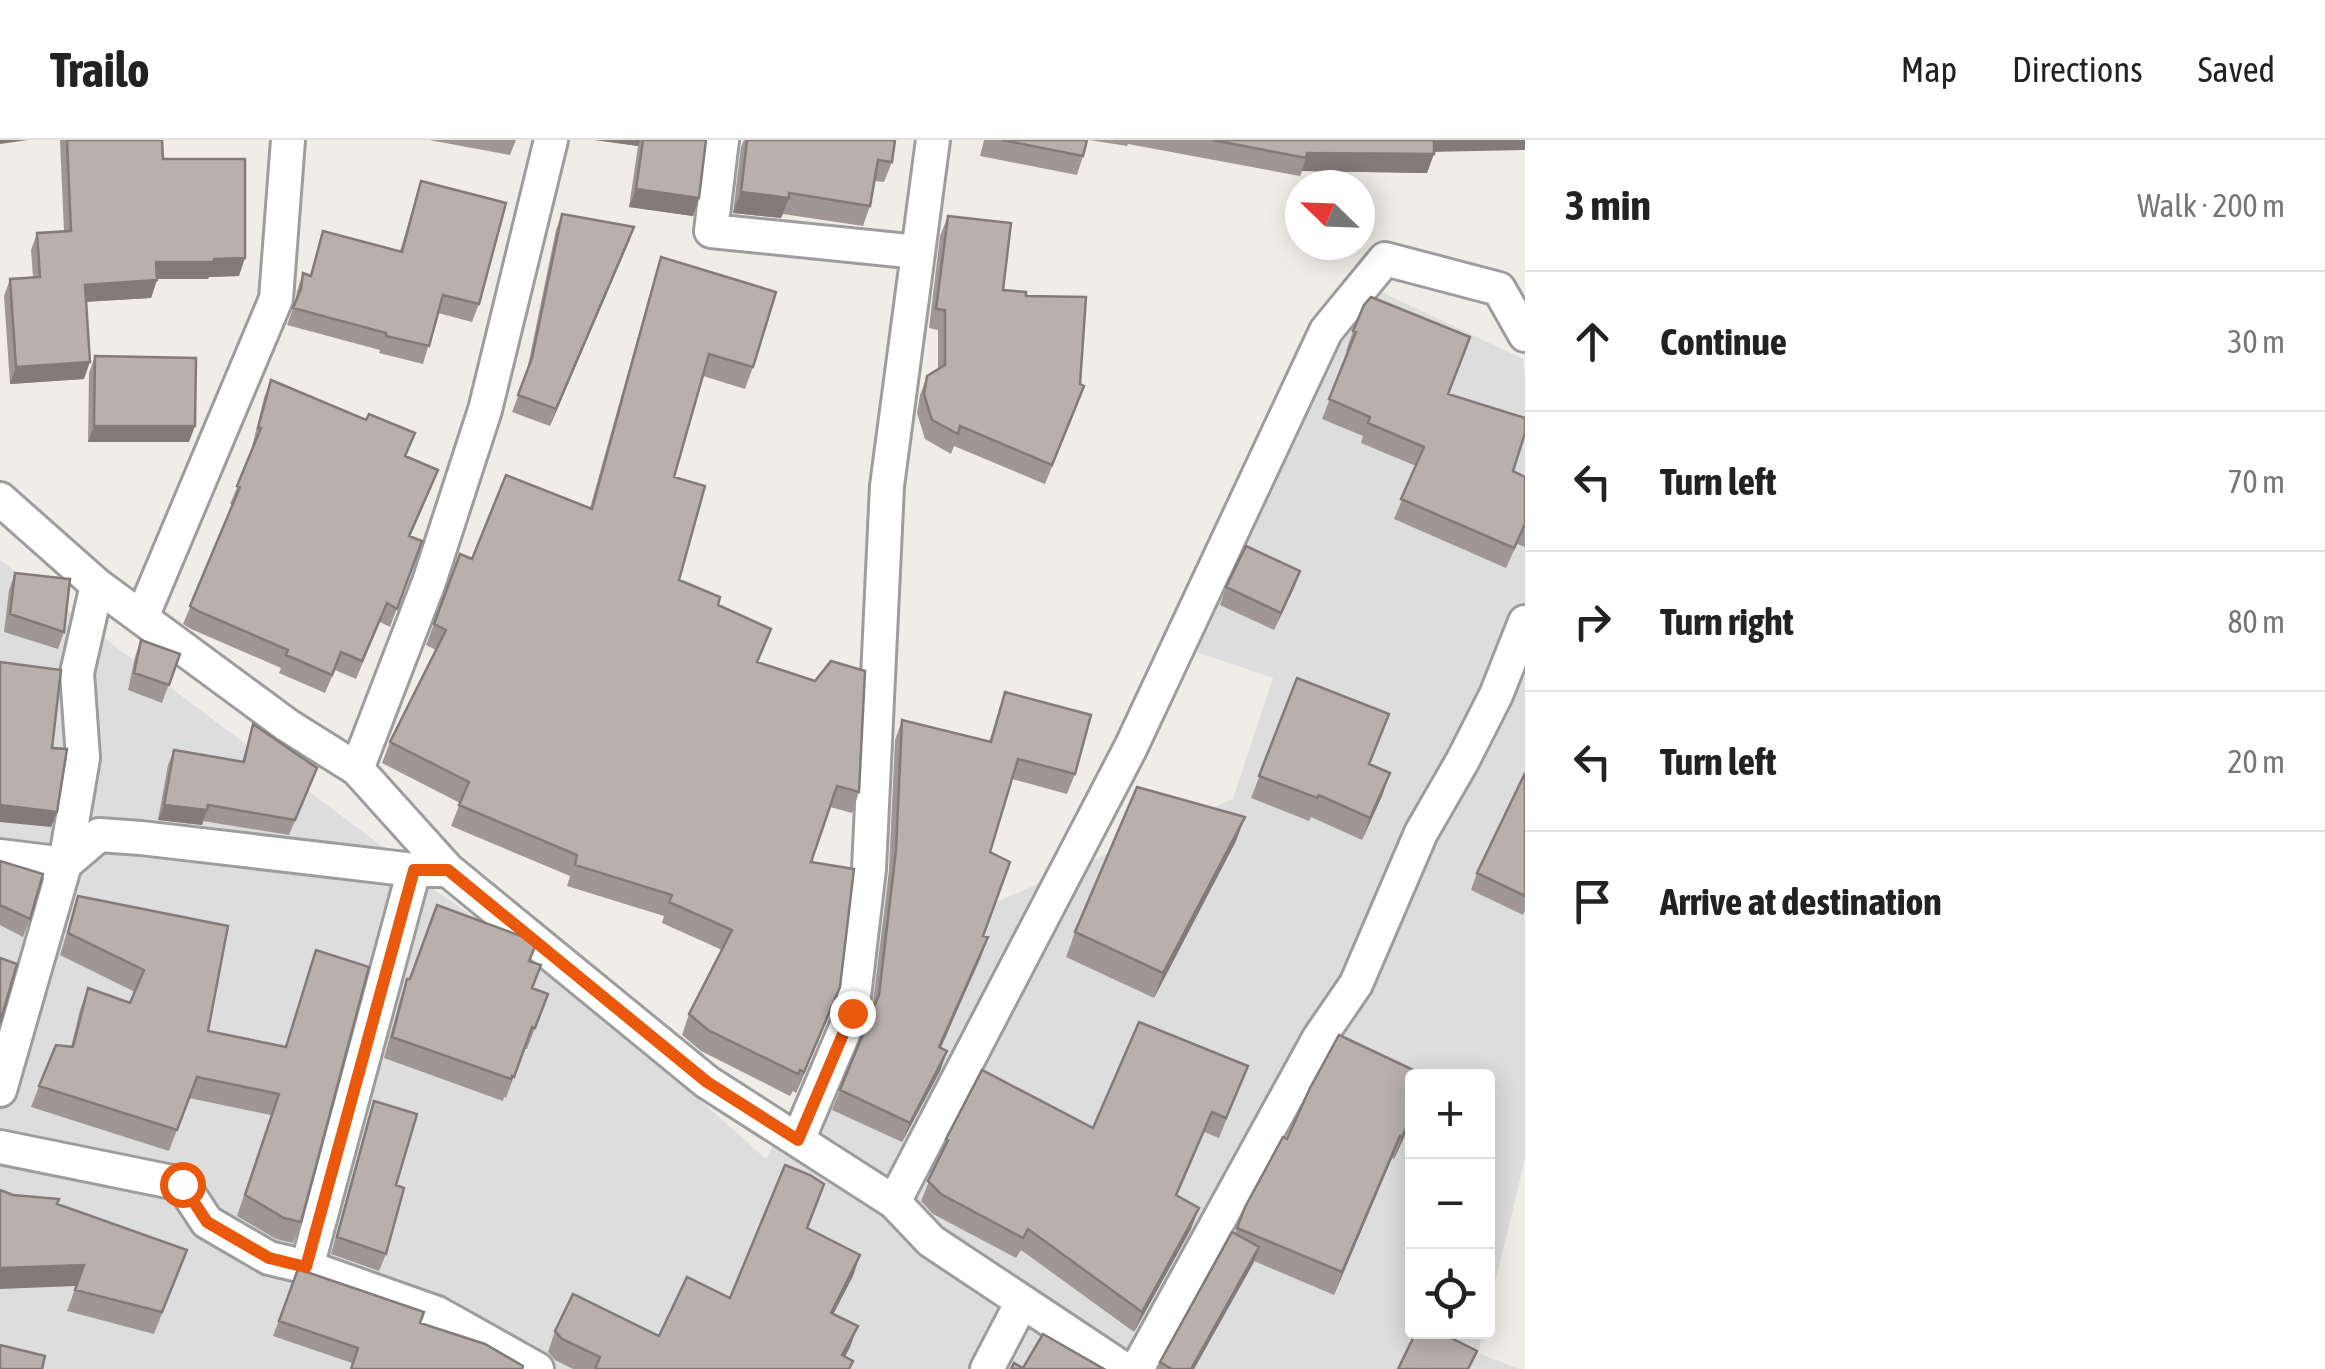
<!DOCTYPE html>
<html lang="en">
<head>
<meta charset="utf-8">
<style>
  body { margin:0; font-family:"Asap Condensed",sans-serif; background:#f6f6f6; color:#222 }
  .controls { position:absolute; right:30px; bottom:30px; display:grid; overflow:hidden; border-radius:10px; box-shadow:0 5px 25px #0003 }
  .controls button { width:90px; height:90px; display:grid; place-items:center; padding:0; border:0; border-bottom:2px solid #e0e0e0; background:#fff; color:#222; font:50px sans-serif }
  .compass { position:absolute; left:1285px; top:30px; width:90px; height:90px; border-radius:50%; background:#fff; box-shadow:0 5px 25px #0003; rotate:293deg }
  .stop { position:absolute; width:30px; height:30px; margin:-22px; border:8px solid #ea580c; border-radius:50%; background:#fff }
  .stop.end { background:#ea580c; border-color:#fff; box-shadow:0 2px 10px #0008 }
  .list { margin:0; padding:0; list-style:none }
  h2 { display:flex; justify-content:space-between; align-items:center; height:130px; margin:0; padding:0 40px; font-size:42px }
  h2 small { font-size:32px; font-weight:400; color:#767676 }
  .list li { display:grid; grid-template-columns:65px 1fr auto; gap:30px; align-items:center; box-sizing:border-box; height:140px; padding:0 40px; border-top:2px solid #e0e0e0 }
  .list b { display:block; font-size:38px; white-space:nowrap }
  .list em { font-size:32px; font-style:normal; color:#767676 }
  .icon { flex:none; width:55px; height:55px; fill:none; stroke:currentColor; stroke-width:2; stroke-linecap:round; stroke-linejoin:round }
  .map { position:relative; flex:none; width:1525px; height:1229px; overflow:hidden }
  header { display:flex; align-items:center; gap:60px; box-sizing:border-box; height:140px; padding:0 50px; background:#fff; border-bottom:2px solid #e0e0e0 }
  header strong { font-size:48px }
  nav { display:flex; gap:55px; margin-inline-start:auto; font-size:35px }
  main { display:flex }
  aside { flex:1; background:#fff }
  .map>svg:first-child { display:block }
  .residential { fill:#deddde }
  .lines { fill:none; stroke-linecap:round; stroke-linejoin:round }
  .minor-casing { stroke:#9d9d9d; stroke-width:38 }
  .minor { stroke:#fff; stroke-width:32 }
  .wall { fill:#9f9796 }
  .shaded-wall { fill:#827b7a }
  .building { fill:#b9b0ae; stroke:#827b7a; stroke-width:2.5 }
  .route { stroke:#ea580c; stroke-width:12 }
</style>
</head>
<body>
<header>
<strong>Trailo</strong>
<nav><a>Map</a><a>Directions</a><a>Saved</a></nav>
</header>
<main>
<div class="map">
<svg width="1525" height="1229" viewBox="0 0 1525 1229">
  <rect width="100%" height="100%" fill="#f0ece8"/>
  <path class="residential" d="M1348 136 1523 219 1525 238V1019L1488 1172V936H1412V1192H1483L1478 1213 1519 1229H0V420L383 707 401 728 552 828 766 1019 877 807 987 766 1233 659 1273 538 1182 507Z"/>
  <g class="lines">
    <g class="minor-casing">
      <path id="minor" d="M722 0 711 91 918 112
        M0 359 97 445 287 585 357 629 448 730 707 942 894 1062 931 1101 1124 1229
        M142 477 276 159 288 0
        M357 629 429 442 485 270 551 0
        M0 716 65 724 99 695 141 698 414 730H448
        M0 950 65 724 83 618 77 533 97 445
        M798 1000 852 873 869 729 887 346 933 0
        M0 1007 182 1044 207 1082 269 1118 307 1127 437 1173 537 1229
        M894 1062 1131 607 1326 191 1385 119 1499 149 1525 195
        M307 1127 414 730
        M987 1229 1022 1162
        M1137 1229 1319 898 1356 844 1421 693 1463 620 1496 555 1525 482"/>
    </g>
    <use href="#minor" class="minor"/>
  </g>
  <path class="wall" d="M60 0H162L163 19 239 136 209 137 208 139H157L151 158 86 162 84 239 10 244 4 156 10 139 33 137 31 110 37 93 64 92Z
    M429 0H516L510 15Z
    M595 0H706L699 58 693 76 629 67 638 6Z
    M744 0H895L892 22 884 42 875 41 870 66 863 86 783 74 781 78 733 73 741 7Z
    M984 0H1087L1083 16 1077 35 980 16Z
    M1089 0H1525L1434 12 1427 33 1302 31 1300 36 1128 4 1127 6Z
    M421 41 479 164 472 182 438 173 423 224 379 213 380 210 287 185 295 163 297 151 303 133 310 135 323 91 400 111Z
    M562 74 634 87 550 286 512 272 526 235 556 90Z
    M948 76 1003 150 1026 156 1077 266 1045 344 954 306 951 314 925 299 917 273 920 255 927 236 938 230V190L929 188 940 96Z
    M661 117 753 227 745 249 703 236 674 337 679 440 718 465 758 523 859 652 852 673 830 667 811 722 832 868 796 953 793 951 790 956 701 911 682 895 689 874 722 810 662 783 664 776 567 746 570 736 451 686 460 663 382 623 390 602 436 510 426 505 460 414 472 419 590 368 654 139Z
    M1353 191 1448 254 1513 331 1525 337V407L1517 404 1506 428 1394 379 1416 326 1361 303 1363 296 1322 279 1348 212 1346 211Z
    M95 216 189 302H88L89 233Z
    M271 240 406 317 431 348 410 397 422 401 390 487 380 482 356 539 335 530 325 553 279 533 281 528 191 489 183 484 233 365 230 364 254 307H252L264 258Z
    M1300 431 1274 490 1220 465 1226 447Z
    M15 433 64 492 58 509 4 492 9 450Z
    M141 500 180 514 162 563 128 550 135 517Z
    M1297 538 1370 624 1390 633 1382 656 1362 700 1311 677 1309 681 1251 658Z
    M1005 552 1075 634 1067 654 1012 639 990 712 983 796 988 797 941 908 947 911 940 931 902 1002 832 970 872 872 889 730 895 600 902 580 989 602Z
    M253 584 317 628 289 695 203 681 202 685 158 680 168 625 174 610 242 622Z
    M1525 633V771L1523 775 1471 750 1477 733Z
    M1236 701 1154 858 1066 817 1075 792Z
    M0 721 30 779 23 797 0 785Z
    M78 756 208 891 285 907 316 810 301 1082 293 1103 276 1099 237 1076 271 975 189 958 169 1011 31 967 39 946 71 907 80 870 88 848 130 863 135 852 60 815Z
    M530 821 532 848 548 854 527 909H524L506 958 504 957 503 961 384 918 400 860 407 839Z
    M1412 936V980L1394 1019 1392 1018 1334 1155 1254 1121 1194 1229H1158L1235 1093 1245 1067 1287 999Z
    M1240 946 1219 998 1204 992 1177 1056 1191 1089 1134 1192 1021 1110 1016 1118 933 1074 921 1061 946 999 1093 988Z
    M374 961 396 1045 386 1114 379 1131 331 1114 368 978Z
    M13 1055 57 1064 187 1110 154 1194 67 1171 76 1146Z
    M807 1088 860 1115 853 1136 833 1174 850 1207 845 1217 853 1221 850 1229H573L555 1220 548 1212 555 1191 659 1196 730 1158Z
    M298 1129 420 1183 522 1229H351L352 1223 273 1196Z"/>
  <path class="shaded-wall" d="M0 0H28L0 4Z
    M595 0H640L638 6Z
    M1432 0H1525V10L1427 12Z
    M1307 13 1434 14 1427 33 1302 31Z
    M636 49 699 58 693 76 629 67Z
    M741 52 789 58 781 78 733 73Z
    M634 87 628 104 550 286 556 269Z
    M245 118 239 136 209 137 208 139H150L156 122Z
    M157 140 151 158 79 162 85 145Z
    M90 222 84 239 10 244 16 227Z
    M94 286H195L189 302H88Z
    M1300 431 1294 448 1274 490 1281 473Z
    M1390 633 1382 656 1362 700 1370 678Z
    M0 665 57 672 51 687 0 682Z
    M164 665 207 670 202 685 158 680Z
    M1245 677 1236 701 1154 858 1163 833Z
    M988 797 981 817 932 927 939 907Z
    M840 847 832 868 796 953 804 932Z
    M947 911 940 931 902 1002 910 983Z
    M1212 972 1204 992 1168 1076 1176 1055Z
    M1412 975V980L1394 1019 1402 997Z
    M1400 996 1392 1018 1334 1155 1342 1132Z
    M1199 1068 1191 1089 1134 1192 1142 1172Z
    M1259 1107 1253 1124 1194 1229H1191Z
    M860 1115 853 1136 823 1194 831 1173Z
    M84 1125 76 1146 0 1149V1128Z
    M858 1186 850 1207 838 1229 842 1215Z"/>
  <path class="building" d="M67 0H162L163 19H245V118L214 119V122H156L157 140 85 145 90 222 16 227 10 139 40 137 37 93 71 91Z
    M643 0H706L699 58 636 49Z
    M747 0H895L892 22 878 20 870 66 789 53V58L741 52Z
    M1002 0H1087L1083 16Z
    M1213 0H1434V14L1307 13 1306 18Z
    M421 41 506 63 479 164 443 155 429 206 386 196V193L293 168 301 149 303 133 311 136 323 91 402 112Z
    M562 74 634 87 556 269 518 255 532 218Z
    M948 76 1011 83 1003 150 1026 152V156L1086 157 1080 244 1084 246 1052 325 960 286 958 294 932 280 924 254 927 236 945 225V170L936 169Z
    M661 117 776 152 753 227 709 214 674 337 705 346 679 440 720 457 718 465 771 489 757 522 815 541 831 521 865 531 859 652 837 646 811 722 854 729 840 847 804 932 800 930 798 934 708 890 689 874 732 790 669 762 672 755 575 725 577 715 459 665 469 642 390 602 446 490 434 484 460 414 472 419 506 335 592 369Z
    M1371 157 1470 197 1448 254 1525 278V293L1513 331 1525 337V384L1514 408 1401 359 1424 307 1368 283 1370 277 1329 259 1356 192 1353 191 1364 165Z
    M95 216 196 218 195 286H94Z
    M271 240 366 280 369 274 415 293 405 316 438 330 409 396 422 401 397 469 387 463 362 521 341 512 332 535 286 515 288 510 198 471 190 466 240 347 237 346 261 288H258Z
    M1246 406 1300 431 1281 473 1226 447Z
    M15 433 70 439 64 492 10 474Z
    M141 500 180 514 169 545 134 533Z
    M0 522 61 530 52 608 67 609 57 672 0 665Z
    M1297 538 1389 574 1369 624 1390 633 1370 678 1319 655 1317 658 1259 636Z
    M1005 552 1091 575 1075 634 1018 619 990 712 1010 722 983 796 988 797 939 907 947 911 910 983 840 950 879 855 896 710 902 580 991 602Z
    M253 584 317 628 295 680 208 665 207 670 164 665 174 610 244 622Z
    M1525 633V756L1477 733Z
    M1137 647 1245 677 1163 833 1075 792Z
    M0 721 43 734 30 779 0 765Z
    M78 756 228 786 208 891 286 907 316 810 369 827 301 1082 284 1078 245 1055 279 954 197 937 177 990 39 946 56 905 73 907 88 848 130 863 144 830 68 793Z
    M437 765 537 802 529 821 541 825 532 848 548 854 535 888 532 887 514 937 512 936 511 939 392 897 407 839H410Z
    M0 818 17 824 0 883Z
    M1139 882 1248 926 1226 978 1212 972 1176 1055 1199 1068 1142 1172 1028 1089 1023 1098 941 1054 928 1041 948 1000 946 999 982 930 1093 988Z
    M1339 895 1426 936H1412V975L1402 997 1400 996 1342 1132 1237 1088 1245 1067 1283 997 1287 999 1310 948Z
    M374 961 417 974 396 1045 404 1048 386 1114 337 1097Z
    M785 1025 810 1035 824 1044 807 1088 860 1115 831 1173 858 1186 842 1215 853 1221 849 1229H595L600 1217 562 1199 555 1191 573 1154 659 1196 687 1137 730 1158Z
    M0 1050 13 1055 59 1059 57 1064 187 1110 162 1172 75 1150 84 1125 0 1128Z
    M1232 1092 1259 1107 1191 1229H1172L1160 1222Z
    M298 1129 424 1172 420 1183 485 1204 523 1226 522 1229H351L358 1208 279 1181Z
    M1416 1192H1439L1477 1211 1468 1229H1398Z
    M1043 1194 1104 1229H1011L1014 1223 1023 1228Z
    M0 1205 45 1216 42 1229H0Z"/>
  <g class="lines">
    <path class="route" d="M182 1044 207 1082 269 1118 306 1127 414 730H448L707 942 798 1000 852 873"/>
  </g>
</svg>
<div class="controls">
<button>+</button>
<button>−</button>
<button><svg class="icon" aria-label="locate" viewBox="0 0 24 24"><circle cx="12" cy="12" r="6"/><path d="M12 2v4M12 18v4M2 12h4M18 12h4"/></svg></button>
</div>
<svg class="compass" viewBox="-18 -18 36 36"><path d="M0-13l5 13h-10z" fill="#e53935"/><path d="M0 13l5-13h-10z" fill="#767676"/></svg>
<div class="stop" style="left:182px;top:1044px"></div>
<div class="stop end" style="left:852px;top:873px"></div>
</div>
<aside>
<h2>3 min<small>Walk · 200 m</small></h2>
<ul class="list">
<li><svg class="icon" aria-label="ahead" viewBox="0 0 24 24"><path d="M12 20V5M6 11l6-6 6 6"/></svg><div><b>Continue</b></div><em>30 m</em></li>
<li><svg class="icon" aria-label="left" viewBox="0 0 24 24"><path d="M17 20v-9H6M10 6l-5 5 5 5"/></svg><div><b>Turn left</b></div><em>70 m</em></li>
<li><svg class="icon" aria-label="right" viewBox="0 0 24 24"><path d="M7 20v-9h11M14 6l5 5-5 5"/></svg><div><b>Turn right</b></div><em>80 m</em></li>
<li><svg class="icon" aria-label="left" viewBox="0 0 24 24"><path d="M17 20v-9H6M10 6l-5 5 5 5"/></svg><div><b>Turn left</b></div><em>20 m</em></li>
<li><svg class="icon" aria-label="arrive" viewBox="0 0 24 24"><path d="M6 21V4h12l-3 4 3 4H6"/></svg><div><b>Arrive at destination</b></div></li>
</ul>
</aside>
</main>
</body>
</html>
